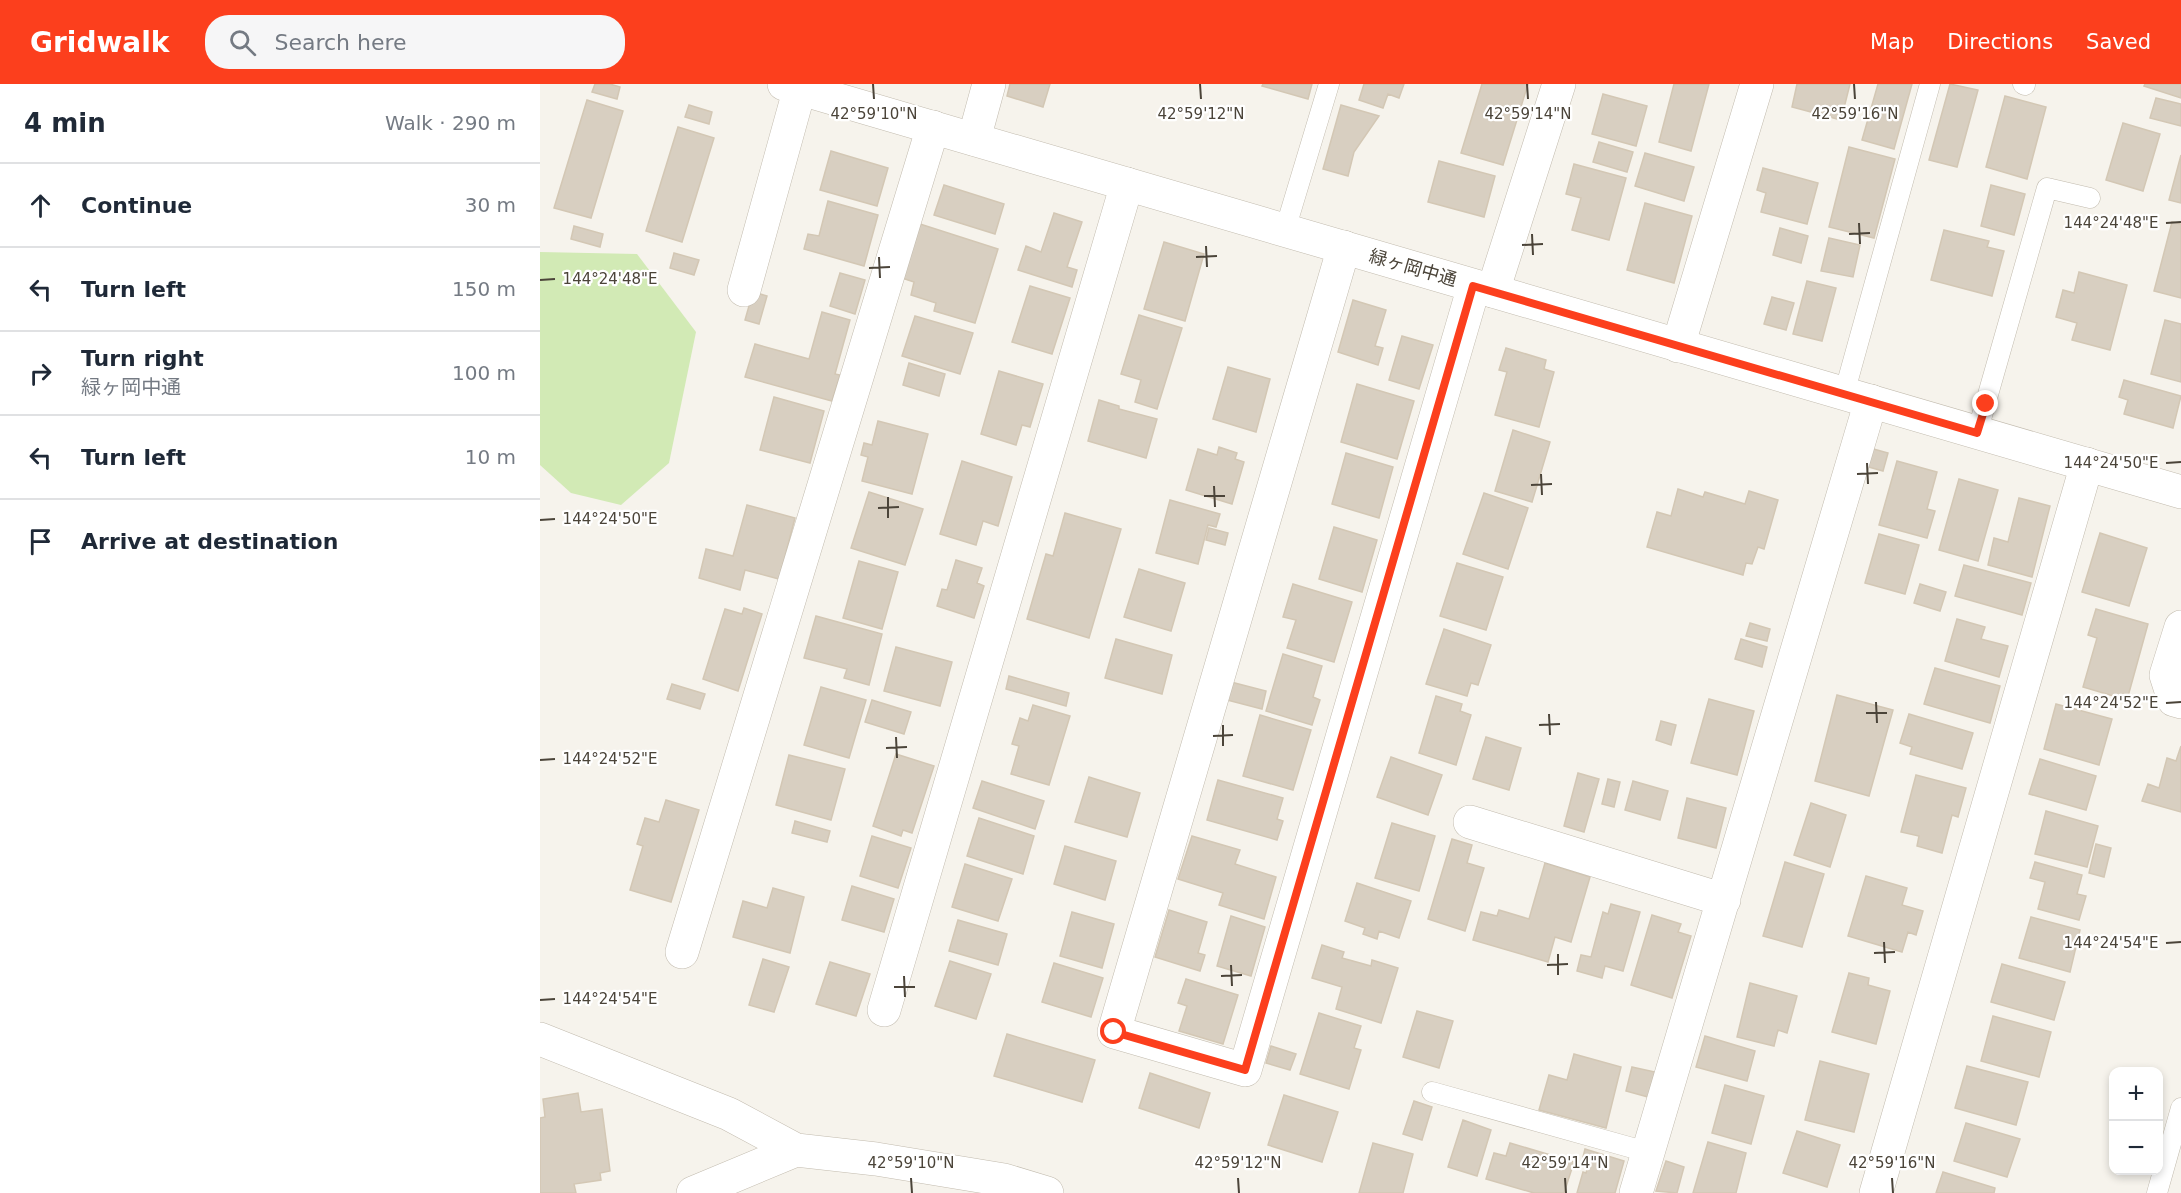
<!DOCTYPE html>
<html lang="en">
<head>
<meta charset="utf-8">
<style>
  body { margin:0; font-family:"DejaVu Sans","Noto Sans JP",sans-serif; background:#f6f6f7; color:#1f2937 }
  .controls { position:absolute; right:18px; bottom:18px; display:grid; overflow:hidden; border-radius:12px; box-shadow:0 3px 9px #0003 }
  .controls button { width:54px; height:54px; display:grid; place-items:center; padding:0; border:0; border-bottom:2px solid #e0e1e3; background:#fff; color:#1f2937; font:30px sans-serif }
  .stop { position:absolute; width:18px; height:18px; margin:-14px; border:4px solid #fc3f1d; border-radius:50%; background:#fff }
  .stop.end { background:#fc3f1d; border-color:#fff; box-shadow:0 2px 6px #0008 }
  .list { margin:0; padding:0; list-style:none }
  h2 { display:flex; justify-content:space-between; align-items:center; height:78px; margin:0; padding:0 24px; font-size:26px }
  h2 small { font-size:20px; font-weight:400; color:#747a83 }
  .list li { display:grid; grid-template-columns:39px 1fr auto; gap:18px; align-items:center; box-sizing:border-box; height:84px; padding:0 24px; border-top:2px solid #e0e1e3 }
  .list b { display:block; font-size:22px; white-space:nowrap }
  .list p { margin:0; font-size:20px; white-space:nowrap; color:#747a83 }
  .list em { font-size:20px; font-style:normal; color:#747a83 }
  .icon { flex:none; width:33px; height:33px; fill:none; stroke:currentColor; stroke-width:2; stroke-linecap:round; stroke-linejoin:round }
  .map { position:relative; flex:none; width:1641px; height:1109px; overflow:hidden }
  header { display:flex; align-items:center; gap:36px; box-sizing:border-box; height:84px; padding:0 30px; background:#fc3f1d; color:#fff }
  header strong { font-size:28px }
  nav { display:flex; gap:33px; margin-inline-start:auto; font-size:21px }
  .search { width:420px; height:54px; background:#f6f6f7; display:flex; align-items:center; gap:15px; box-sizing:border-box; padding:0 21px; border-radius:24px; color:#747a83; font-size:22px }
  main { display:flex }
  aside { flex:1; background:#fff }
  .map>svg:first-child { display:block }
  .green { fill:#d2eab5 }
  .building { fill:#d8cfc1; stroke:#d3c7b4; stroke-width:1.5 }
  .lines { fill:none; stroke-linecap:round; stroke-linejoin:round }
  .service-casing { stroke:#c2bbae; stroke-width:21 }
  .minor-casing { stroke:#c2bbae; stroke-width:34 }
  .tertiary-casing { stroke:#c2bbae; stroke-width:34 }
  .service { stroke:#fff; stroke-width:20 }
  .minor { stroke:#fff; stroke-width:33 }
  .tertiary { stroke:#fff; stroke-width:33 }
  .route { stroke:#fc3f1d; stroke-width:8 }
  .ticks { fill:none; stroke:#4b4439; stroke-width:2 }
  .labels { text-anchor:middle; stroke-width:4.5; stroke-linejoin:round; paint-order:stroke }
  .street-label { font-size:18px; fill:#4b4439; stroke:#fff }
  .ticks-label { font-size:15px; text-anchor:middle; fill:#4b4439; stroke:#fff; stroke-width:4.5; stroke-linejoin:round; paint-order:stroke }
</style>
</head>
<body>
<header>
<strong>Gridwalk</strong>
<div class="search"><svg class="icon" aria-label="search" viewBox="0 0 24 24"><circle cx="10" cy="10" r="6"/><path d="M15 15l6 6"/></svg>Search here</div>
<nav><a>Map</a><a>Directions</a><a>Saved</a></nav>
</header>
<main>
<aside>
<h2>4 min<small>Walk · 290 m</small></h2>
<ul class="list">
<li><svg class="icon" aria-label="ahead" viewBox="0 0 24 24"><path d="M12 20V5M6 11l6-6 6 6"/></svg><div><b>Continue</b></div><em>30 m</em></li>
<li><svg class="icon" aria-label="left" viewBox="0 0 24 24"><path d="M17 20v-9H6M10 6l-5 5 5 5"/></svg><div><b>Turn left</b></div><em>150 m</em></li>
<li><svg class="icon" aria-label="right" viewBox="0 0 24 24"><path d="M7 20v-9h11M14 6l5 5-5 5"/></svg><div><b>Turn right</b><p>緑ヶ岡中通</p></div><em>100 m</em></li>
<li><svg class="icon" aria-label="left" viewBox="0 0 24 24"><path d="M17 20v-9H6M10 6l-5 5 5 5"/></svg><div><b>Turn left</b></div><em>10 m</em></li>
<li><svg class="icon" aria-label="arrive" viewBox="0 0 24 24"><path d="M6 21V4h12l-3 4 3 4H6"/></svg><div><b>Arrive at destination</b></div></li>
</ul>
</aside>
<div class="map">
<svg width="1641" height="1109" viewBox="0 0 1641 1109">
  <rect width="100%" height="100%" fill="#f6f3ec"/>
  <path class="green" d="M0 168 97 170 156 248 129 379 81 421 31 409 0 381Z"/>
  <path class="building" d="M55 0H70L80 3 77 15 52 8Z
    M470 0H510L503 23 467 12Z
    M723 0H772L768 15 722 2Z
    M824 0H864L859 14 848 10 843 24 819 16Z
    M942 0H988L963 81 921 69Z
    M1134 0H1169L1151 67 1119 58Z
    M1257 0H1310L1301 36 1252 23Z
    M1338 0H1372L1354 65 1322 56Z
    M1410 0 1438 6 1417 83 1389 76Z
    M1605 0H1641V14L1604 2Z
    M1063 10 1107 22 1096 62 1052 50Z
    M1465 12 1506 23 1487 95 1446 83Z
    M1616 14 1641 20V42L1610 34Z
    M47 16 83 27 51 134 14 124Z
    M149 21 172 28 169 40 145 33Z
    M801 21 839 32 814 68 808 92 783 85Z
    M1583 39 1620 50 1603 107 1566 96Z
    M138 43 174 54 142 158 106 147Z
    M1059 58 1093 68 1087 88 1053 78Z
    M1309 63 1355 75 1334 154 1289 143Z
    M291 67 348 84 337 122 280 106Z
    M1105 69 1154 83 1144 117 1095 102Z
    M1641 71V119L1629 116Z
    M899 77 955 92 944 133 888 118Z
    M1034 80 1086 94 1069 156 1032 146 1041 114 1026 110Z
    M1223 84 1278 99 1267 140 1221 128 1226 109 1217 106Z
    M404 101 464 120 455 150 394 131Z
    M1451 101 1485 110 1474 151 1441 142Z
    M288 117 338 131 324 182 264 165 268 150 279 152Z
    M1105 119 1152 132 1134 199 1087 186Z
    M514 129 542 138 527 183 537 186 532 203 478 186 486 162 501 168Z
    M1632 138 1641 140V214L1614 207Z
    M380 140 458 165 435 239 394 227 396 219 371 211 374 198 362 194Z
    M34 142 63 150 60 163 31 155Z
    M1240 144 1268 152 1261 179 1233 171Z
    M1404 146 1449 157 1447 163 1464 167 1452 212 1391 196Z
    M1289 154 1320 161 1313 193 1281 187Z
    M624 158 664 170 645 237 604 225Z
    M134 169 159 176 154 191 130 184Z
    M1539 188 1587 201 1570 266 1532 256 1537 239 1516 233 1523 206 1534 209Z
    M300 189 325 196 315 230 290 222Z
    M1267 197 1296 204 1282 257 1253 250Z
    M490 202 530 214 512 270 472 258Z
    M213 208 227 212 219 240 205 236Z
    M1232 213 1254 219 1246 246 1224 240Z
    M813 216 846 226 835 262 843 264 838 281 798 268Z
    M282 228 310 236 295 290 300 291 292 317 205 293 215 260 269 275Z
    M599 231 642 244 617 325 595 318 601 296 581 290Z
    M375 232 433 249 420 290 362 272Z
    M1625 236 1641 240V298L1611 290Z
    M862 252 893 261 879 305 849 296Z
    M966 264 1006 276 1004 285 1014 288 999 343 955 331 967 288 959 286Z
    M369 279 405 290 399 312 363 301Z
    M688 283 730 295 716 348 673 335Z
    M459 287 503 300 490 343 482 341 476 361 441 350Z
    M1584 296 1641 312 1633 344 1584 330 1588 316 1579 313Z
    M817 300 874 317 857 375 801 358Z
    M234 313 284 327 270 379 220 366Z
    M559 316 579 322V325L617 335 606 374 548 357Z
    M338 337 388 350 372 410 322 397 328 373 321 371 324 359 332 361Z
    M973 346 1010 358 992 418 955 407Z
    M679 363 697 369 695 375 704 378 692 420 646 406 658 365 677 371Z
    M1330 364 1348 369 1343 387 1325 382Z
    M806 369 853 383 839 434 792 420Z
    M422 377 472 393 458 442 443 437 436 461 400 450Z
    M1357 377 1397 388 1387 425 1395 427 1387 454 1339 441Z
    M1419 395 1458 406 1438 477 1399 466Z
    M1138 405 1163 413 1165 408 1205 420 1209 407 1238 416 1224 465 1218 463 1212 480 1206 479 1203 491 1107 463 1117 428 1131 432Z
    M329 408 383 425 365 481 311 464Z
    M944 409 988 424 968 485 923 470Z
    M1479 414 1510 422 1492 493 1448 481 1454 454 1468 458Z
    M630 416 680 430 676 443 668 441 658 480 616 469Z
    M207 421 255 434 239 495 205 486 200 506 159 494 166 465 193 472Z
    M525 429 581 445 549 554 487 535 506 470 513 472Z
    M794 443 837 456 822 508 779 495Z
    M669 444 688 449 685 461 666 456Z
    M1560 449 1607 464 1589 522 1542 508Z
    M1339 450 1379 461 1365 510 1325 499Z
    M416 476 442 484 437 499 444 502 434 534 397 522 402 505 407 506Z
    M319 477 358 488 342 545 303 534Z
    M917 479 963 493 946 546 900 532Z
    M1424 481 1491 499 1482 531 1415 512Z
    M599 485 645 499 631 547 584 533Z
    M753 500 812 518 794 578 747 564 756 536 743 533Z
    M1380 500 1406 508 1400 527 1374 519Z
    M204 524 222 530 198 607 163 595 185 525 202 530Z
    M1556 525 1608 540 1587 616 1543 603 1557 554 1548 551Z
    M276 532 342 550 329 601 304 594 307 585 264 574Z
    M1417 535 1445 543 1441 555 1468 562 1459 593 1405 577Z
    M1210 539 1230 545 1227 557 1206 552Z
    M904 545 951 561 938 601 931 599 927 612 886 600Z
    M576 555 632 571 622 610 565 594Z
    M1201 555 1227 563 1222 583 1195 575Z
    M356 563 412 578 400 622 344 607Z
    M743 570 782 582 773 613 780 616 772 641 726 627Z
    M1395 584 1460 602 1450 639 1384 620Z
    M469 592 529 609 526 622 466 605Z
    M691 598 726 607 722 625 687 616Z
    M132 600 165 610 160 625 127 615Z
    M281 603 326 616 309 674 264 661Z
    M1297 611 1353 626 1329 712 1275 697Z
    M896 612 922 620 920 627 931 631 916 681 879 669Z
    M1169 615 1214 627 1197 691 1151 679Z
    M332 616 371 628 364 650 325 638Z
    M1516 620 1572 635 1559 681 1504 665Z
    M493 621 530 632 509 701 471 690 479 662 472 660 480 634 488 637Z
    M1369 630 1433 649 1422 685 1370 670 1372 663 1360 659Z
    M720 631 771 646 753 706 703 692Z
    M1121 637 1136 641 1131 661 1116 656Z
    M946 653 981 664 969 706 933 695Z
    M1641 662V728L1602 717 1608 700 1619 704 1627 674 1636 677Z
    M356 670 394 682 372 749 363 746 361 752 333 742Z
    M249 671 305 685 291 736 236 721Z
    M851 673 902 691 888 731 837 713Z
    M1500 675 1556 692 1546 726 1489 710Z
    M1038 689 1059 695 1044 748 1024 742Z
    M1376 691 1426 704 1418 733 1412 731 1402 769 1377 762 1379 752 1361 748Z
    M549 693 600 709 587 753 535 738Z
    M1068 695 1080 698 1074 723 1062 720Z
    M678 696 743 714 737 735 743 737 737 756 667 736Z
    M442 697 504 717 495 745 433 724Z
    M1093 697 1128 707 1120 736 1085 726Z
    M1147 714 1186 724 1176 764 1138 754Z
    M126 716 159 726 131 818 90 806 103 762 97 760 105 734 119 738Z
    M1271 719 1306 731 1290 783 1254 771Z
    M1506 727 1558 742 1547 783 1495 770Z
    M439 734 494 752 483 790 427 772Z
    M255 737 290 747 287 758 252 749Z
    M852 739 895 752 879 807 835 794Z
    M332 752 371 764 358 804 320 792Z
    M652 752 700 766 695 780 736 793 724 835 679 821 683 809 638 795Z
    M912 755 932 761 927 779 944 784 925 847 888 835Z
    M1556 760 1571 764 1564 793 1549 789Z
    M525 762 576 777 565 816 514 800Z
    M1245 778 1284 790 1262 863 1223 852Z
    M1495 778 1542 791 1537 810 1546 812 1539 836 1498 825 1505 798 1490 794Z
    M1005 779 1050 793 1031 858 1015 853 1008 878 933 856 941 828 957 832 959 826 989 835Z
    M425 780 472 795 458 837 412 823Z
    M1326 792 1367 804 1362 821 1383 827 1376 851 1368 848 1362 868 1308 852Z
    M817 799 871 817 859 854 839 847 837 855 823 850 825 844 805 837Z
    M312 802 354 815 344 848 302 836Z
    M233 804 264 813 250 869 193 853 203 817 227 824Z
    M1071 820 1100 828 1083 887 1065 882 1062 894 1037 887 1041 871 1051 873 1063 828 1068 830Z
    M629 826 667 838 658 869 665 871 660 887 615 873Z
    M532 828 574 840 562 884 520 872Z
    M1112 831 1141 840 1138 848 1151 852 1132 914 1091 901Z
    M691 832 725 843 711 892 677 882Z
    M1491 833 1540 846 1530 888 1479 874Z
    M418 836 467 850 458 881 409 867Z
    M782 861 804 868 802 874 831 882 832 876 858 884 841 939 796 925 802 903 772 894Z
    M223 875 249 883 234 928 209 921Z
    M410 877 451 890 436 935 395 922Z
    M290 878 330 890 316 932 276 920Z
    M514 879 563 894 551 933 502 918Z
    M1462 880 1525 898 1514 936 1451 918Z
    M1309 889 1329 894 1328 901 1350 907 1336 960 1292 948Z
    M646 895 698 911 683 960 639 947 647 922 638 919Z
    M1210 899 1257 912 1247 949 1238 946 1234 962 1197 953Z
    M877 927 913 937 899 984 863 973Z
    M779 929 821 942 814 964 821 966 809 1005 760 990Z
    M1453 932 1511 948 1499 993 1441 977Z
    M467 950 555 976 542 1018 454 992Z
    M1165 952 1215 967 1207 997 1156 983Z
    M731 962 756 970 750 986 726 979Z
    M1034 970 1081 983 1066 1044 999 1026 1009 991 1027 996Z
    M1280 977 1329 990 1314 1048 1265 1036Z
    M1427 982 1488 998 1476 1041 1415 1024Z
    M1092 983 1115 988 1108 1013 1086 1007Z
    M610 989 670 1009 659 1044 599 1024Z
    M1185 1001 1224 1012 1211 1060 1172 1049Z
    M38 1009 41 1028 62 1025 70 1087 60 1089 61 1096 34 1100 36 1109H0V1034L5 1033 3 1015Z
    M744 1011 798 1028 782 1078 728 1061Z
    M874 1017 892 1023 882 1056 863 1050Z
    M923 1036 951 1046 937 1092 908 1083Z
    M1426 1039 1480 1055 1467 1093 1414 1077Z
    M1257 1047 1300 1061 1287 1103 1243 1089Z
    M1168 1058 1206 1069 1196 1109H1153Z
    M833 1059 873 1070 863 1109H819Z
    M970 1059 1034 1078 1024 1109H994L946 1095 954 1069 966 1072Z
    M1045 1065 1084 1077 1075 1109H1037L1043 1088 1046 1089 1050 1075 1043 1073Z
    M1126 1077 1144 1083 1137 1109 1116 1107Z
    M1403 1088 1455 1104 1454 1109H1396Z"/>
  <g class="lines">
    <g class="service-casing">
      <path id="service" d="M1483 0 1485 1
        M745 146 789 0
        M1304 310 1390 0
        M1437 349 1507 104 1550 114
        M892 1008 1107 1068
        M1617 1109 1641 1024"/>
    </g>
    <g class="minor-casing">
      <path id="minor" d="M434 55 449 0
        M804 163 574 948 705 986 934 202
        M204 206 261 0
        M953 207 1019 0
        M1138 262 1217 0
        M1641 543 1626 591 1634 616 1641 618
        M930 738 1184 816
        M142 868 393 43
        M344 926 587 100
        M0 955 189 1030 256 1066
        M153 1109 256 1066 336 1075 464 1096 507 1109
        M1096 1109 1331 317
        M1336 1109 1547 380"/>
    </g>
    <g class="tertiary-casing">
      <path id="tertiary" d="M244 0 1641 408"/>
    </g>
    <use href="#service" class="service"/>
    <use href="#minor" class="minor"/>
    <use href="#tertiary" class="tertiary"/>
  </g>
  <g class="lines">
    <path class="route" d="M574 948 705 986 933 202 1437 349 1446 320"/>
  </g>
  <path class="ticks" d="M333 0 334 15M660 0 661 15M987 0 988 15M1314 0 1315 15M1319 139 1320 160M1626 139 1641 138M992 150 993 171M1309 150 1330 149M982 161 1003 160M666 162 667 183M339 173 340 194M656 173 677 172M329 184 350 183M0 196 15 195M1327 379 1328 400M1626 379 1641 378M1001 390 1002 411M1317 390 1338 389M991 401 1012 400M674 402 675 423M664 412H685M348 413V434M338 424 359 423M0 436 15 435M1336 618 1337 639M1626 619 1641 618M1326 629H1347M1009 630 1010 651M683 641V662M999 641 1020 640M673 652 693 651M356 653 357 674M346 664 367 663M0 676 15 675M1344 858 1345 879M1626 859 1641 858M1334 869 1355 868M1018 870V891M691 881 692 902M1007 881 1028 880M364 892 365 913M681 892 702 891M354 903H375M0 916 15 915M371 1094 372 1109M698 1094 699 1109M1025 1094 1026 1109M1352 1094 1353 1109"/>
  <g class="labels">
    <g class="street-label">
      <text transform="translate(873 184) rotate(16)" y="6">緑ヶ岡中通</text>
    </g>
  </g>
  <g class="ticks-label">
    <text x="334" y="35">42°59'10"N</text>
    <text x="661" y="35">42°59'12"N</text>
    <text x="988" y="35">42°59'14"N</text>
    <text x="1315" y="35">42°59'16"N</text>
    <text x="1571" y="144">144°24'48"E</text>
    <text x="70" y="200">144°24'48"E</text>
    <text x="1571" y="384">144°24'50"E</text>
    <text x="70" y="440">144°24'50"E</text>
    <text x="1571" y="624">144°24'52"E</text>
    <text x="70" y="680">144°24'52"E</text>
    <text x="1571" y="864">144°24'54"E</text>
    <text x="70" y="920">144°24'54"E</text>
    <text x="371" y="1084">42°59'10"N</text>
    <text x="698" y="1084">42°59'12"N</text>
    <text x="1025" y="1084">42°59'14"N</text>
    <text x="1352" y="1084">42°59'16"N</text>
  </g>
</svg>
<div class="controls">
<button>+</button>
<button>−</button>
</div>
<div class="stop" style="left:574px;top:948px"></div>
<div class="stop end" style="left:1446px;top:320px"></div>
</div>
</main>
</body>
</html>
